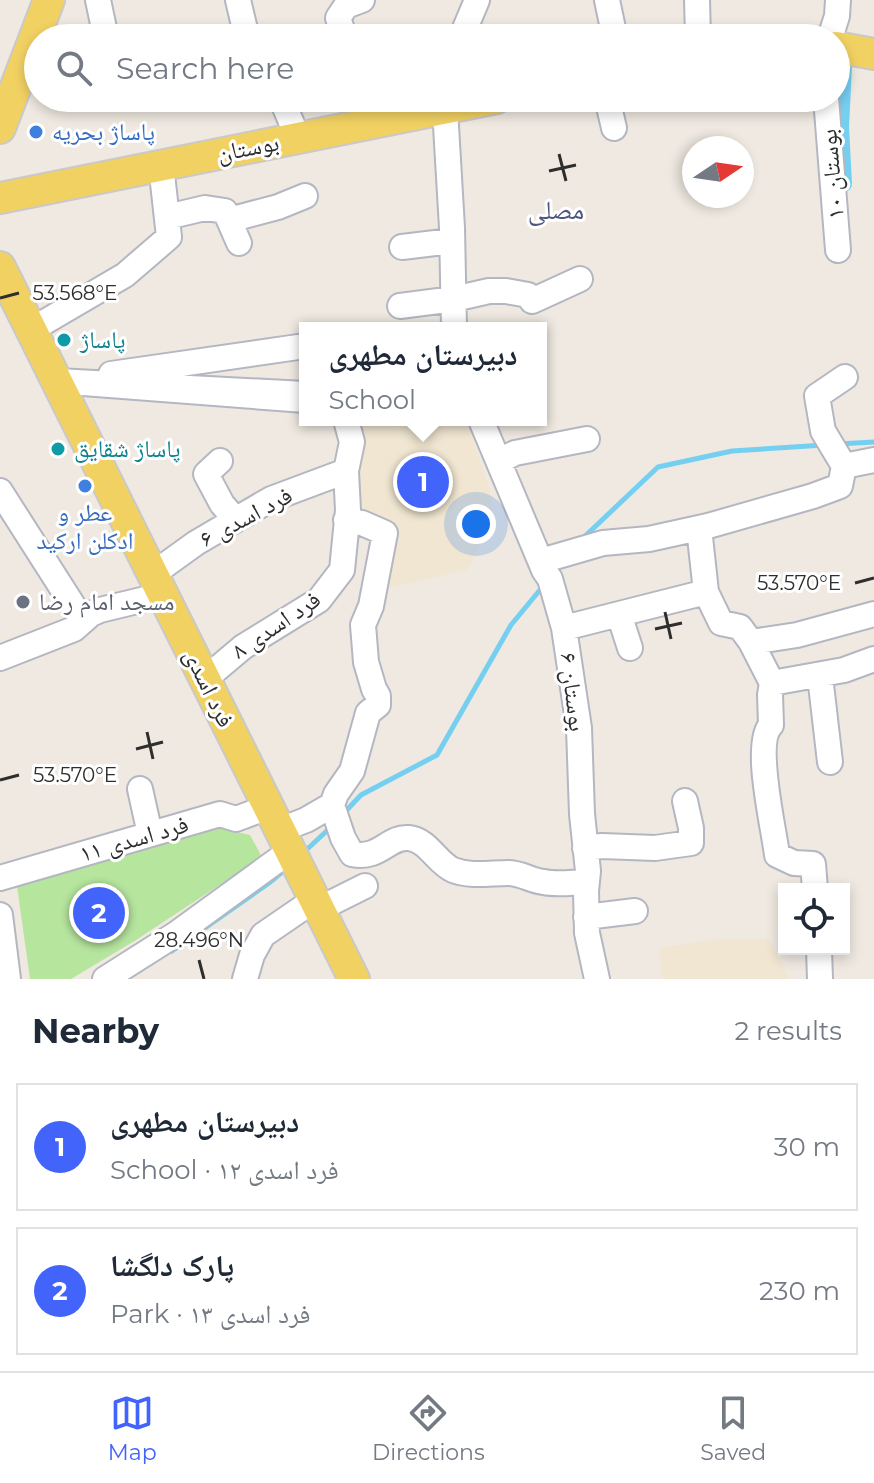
<!DOCTYPE html>
<html lang="en">
<head>
<meta charset="utf-8">
<style>
  body { margin:0; font-family:Montserrat,"Noto Naskh Arabic",sans-serif; background:#f6f6f7; color:#1f2937 }
  .controls { position:absolute; right:24px; bottom:24px; display:grid; overflow:hidden; border-radius:0px; box-shadow:0 4px 12px #0003 }
  .controls button { width:72px; height:72px; display:grid; place-items:center; padding:0; border:0; border-bottom:2px solid #e0e1e3; background:#fff; color:#1f2937; font:40px sans-serif }
  .compass { position:absolute; left:682px; top:136px; width:72px; height:72px; border-radius:50%; background:#fff; box-shadow:0 4px 12px #0003; rotate:77deg }
  .you { position:absolute; left:476px; top:524px; width:28px; height:28px; margin:-20px; border:6px solid #fff; border-radius:50%; background:#1a73e8; box-shadow:0 0 0 12px #1a73e833 }
  .badge { display:grid; place-items:center; width:52px; height:52px; border-radius:50%; background:#4264fb; color:#fff; font-size:26px; font-weight:700 }
  .pin { position:absolute; translate:-50% -50%; border:4px solid #fff; box-shadow:0 2px 8px #0006 }
  .popup { position:absolute; left:299px; top:322px; width:248px; height:104px; box-sizing:border-box; display:grid; place-content:center; border-radius:0px; background:#fff; filter:drop-shadow(0 2px 6px #0005); font-size:26px; white-space:nowrap; color:#747a83 }
  .popup b { font-size:30px; color:#1f2937 }
  .popup::after { content:''; position:absolute; left:50%; top:100%; margin-left:-16px; border:16px solid transparent; border-top-color:#fff }
  .list { margin:0; padding:0; list-style:none }
  h2 { display:flex; justify-content:space-between; align-items:center; height:104px; margin:0; padding:0 32px; font-size:34px }
  h2 small { font-size:26px; font-weight:400; color:#747a83 }
  .list li { display:grid; grid-template-columns:52px 1fr auto; gap:24px; align-items:center; box-sizing:border-box; height:128px; margin:0 16px 16px; padding:0 16px; border:2px solid #e0e1e3; border-radius:0px }
  .list b { display:block; font-size:30px; white-space:nowrap }
  .list p { margin:0; font-size:26px; white-space:nowrap; color:#747a83 }
  .list em { font-size:26px; font-style:normal; color:#747a83 }
  .icon { flex:none; width:44px; height:44px; fill:none; stroke:currentColor; stroke-width:2; stroke-linecap:round; stroke-linejoin:round }
  .map { position:relative; flex:none; width:874px; height:979px; overflow:hidden }
  .search { position:absolute; background:#fff; box-shadow:0 4px 12px #0003; left:24px; right:24px; top:24px; height:88px; display:flex; align-items:center; gap:20px; box-sizing:border-box; padding:0 28px; border-radius:44px; color:#747a83; font-size:30px }
  .sheet { height:392px; background:#fff }
  nav { display:flex; justify-content:space-around; align-items:center; box-sizing:border-box; height:112px; border-top:2px solid #e0e1e3; background:#fff; font-size:22px; color:#747a83 }
  nav a { display:grid; justify-items:center; gap:4px }
  nav .on { color:#4264fb }
  .map>svg:first-child { display:block }
  .education { fill:#f0e6d1 }
  .green { fill:#b6e59e }
  .lines { fill:none; stroke-linecap:round; stroke-linejoin:round }
  .stream { stroke:#75cff0; stroke-width:5 }
  .canal { stroke:#75cff0; stroke-width:16 }
  .minor-casing { stroke:#b4b7c1; stroke-width:28 }
  .major-casing { stroke:#c9c9c9; stroke-width:34 }
  .minor { stroke:#fff; stroke-width:24 }
  .major { stroke:#f2d163; stroke-width:30 }
  .ticks { fill:none; stroke:#2e2e2e; stroke-width:3 }
  .shop-dot { fill:#3f7fe0; stroke:#fff; stroke-width:3 }
  .culture-dot { fill:#0f9aa8; stroke:#fff; stroke-width:3 }
  .worship-dot { fill:#6b7280; stroke:#fff; stroke-width:3 }
  .labels { text-anchor:middle; stroke-width:6; stroke-linejoin:round; paint-order:stroke }
  .shop-label { font-size:24px; fill:#366cbe; stroke:#fff; text-anchor:start }
  .street-label { font-size:24px; fill:#2e2e2e; stroke:#fff }
  .culture-label { font-size:24px; fill:#0d838f; stroke:#fff; text-anchor:start }
  .worship-label { font-size:24px; fill:#5b616d; stroke:#fff; text-anchor:start }
  .neighbourhood-label { font-size:26px; fill:#4d5680; stroke:#fff }
  .ticks-label { font-size:20px; text-anchor:middle; fill:#2e2e2e; stroke:#fff; stroke-width:6; stroke-linejoin:round; paint-order:stroke }
</style>
</head>
<body>
<div class="map">
<svg width="874" height="979" viewBox="0 0 874 979">
  <rect width="100%" height="100%" fill="#efe9e1"/>
  <path class="education" d="M356 420H466L490 490 493 520 467 570 391 587 385 558 388 556 396 527 361 517 358 473 361 439Z
    M720 939H769L790 979H663L659 948Z"/>
  <path class="green" d="M214 827 250 835 262 857 136 940 71 979H30L17 886Z"/>
  <g class="lines">
    <path class="stream" d="M838 444 874 442
      M581 540 658 467 732 451 824 445
      M343 814 361 795 437 755 511 625 544 585
      M303 853 331 827
      M172 951 269 883 287 868"/>
    <path class="canal" d="M844 67 841 127 844 184"/>
    <g class="minor-casing">
      <path id="minor" d="M98 0 106 38
        M238 0 247 38
        M607 0 615 38
        M697 0 698 38
        M345 38 338 18 346 6 362 0
        M461 38 477 0
        M830 38 837 16 838 0
        M281 98 298 138
        M449 98 445 109 452 228 454 328
        M607 98 614 128
        M826 98 838 250
        M363 125 364 98
        M167 217 205 208 225 211 239 243
        M229 220 278 207 305 196
        M402 247 452 241
        M400 306 454 299 489 291H506L528 295 532 301 580 279
        M31 330 125 275 169 237 161 165
        M111 374 305 346
        M305 394 57 381 305 400
        M481 420 544 570 550 579 564 628 579 728 582 814 588 871 586 891 587 933 597 979
        M220 461 206 474 222 504 235 519
        M499 461 515 453 587 439
        M844 466 823 431 817 396 845 377
        M0 491 83 621
        M699 528 706 592 721 623 740 627 751 642 772 683 770 695 771 725C753 743 774 829 777 855L794 863 813 864 815 889
        M541 561 603 543 649 539 708 526 813 496 840 486 844 466 874 460
        M153 574 196 543 271 499 346 471
        M619 614 630 648
        M564 628 706 592
        M751 642 797 635 874 614
        M0 658 74 629 91 614 100 610 162 595
        M820 676 830 762
        M205 679 243 647 319 600 342 570 348 510 346 471 352 442 346 420
        M772 683 844 670 874 659
        M140 789 150 834
        M332 805 343 838 352 854C380 860 388 836 409 838 428 840 437 863 453 870 471 877 490 873 508 873 522 873 531 881 544 882 558 885 573 882 587 882
        M280 830 306 820 332 805 336 794 352 771 368 713 378 705V696L374 689 366 662 363 625 371 606 385 533 362 523 346 520
        M585 848 602 846 655 848 691 843V828L685 801
        M0 878 220 814 236 819 268 807
        M319 909 365 886
        M0 915 8 979
        M586 917 635 911
        M819 949 820 979
        M105 979 176 934 290 851
        M245 979 252 955 263 935 314 900"/>
    </g>
    <g class="major-casing">
      <path id="major" d="M836 47 874 54
        M0 128 49 0
        M0 198 497 98
        M0 267 354 979"/>
    </g>
    <use href="#minor" class="minor"/>
    <use href="#major" class="major"/>
  </g>
  <path class="ticks" d="M559 154 566 181M549 171 576 165M0 298 19 293M855 583 874 578M665 612 671 639M655 629 682 623M147 732 153 759M136 749 163 742M0 780 19 775M199 960 204 979"/>
  <g class="shop-dot">
    <circle cx="36" cy="132" r="8"/>
    <circle cx="85" cy="486" r="8"/>
  </g>
  <g class="culture-dot">
    <circle cx="64" cy="340" r="8"/>
    <circle cx="58" cy="449" r="8"/>
  </g>
  <circle class="worship-dot" cx="23" cy="602" r="8"/>
  <g class="labels">
    <g class="shop-label">
      <text x="52" y="140">پاساژ بحریه</text>
      <text x="85" y="521" text-anchor="middle">عطر و<tspan x="85" dy="28">ادکلن ارکید</tspan></text>
    </g>
    <g class="street-label">
      <text transform="translate(248 148) rotate(-11)" y="8">بوستان</text>
      <text transform="translate(832 174) rotate(-95)" y="8">بوستان ۱۰</text>
      <text transform="translate(246 517) rotate(-28)" y="8">فرد اسدی ۶</text>
      <text transform="translate(276 625) rotate(-34)" y="8">فرد اسدی ۸</text>
      <text transform="translate(209 688) rotate(64)" y="8">فرد اسدی</text>
      <text transform="translate(573 692) rotate(83)" y="8">بوستان ۶</text>
      <text transform="translate(134 839) rotate(-16)" y="8">فرد اسدی ۱۱</text>
    </g>
    <g class="culture-label">
      <text x="80" y="348">پاساژ</text>
      <text x="74" y="457">پاساژ شقایق</text>
    </g>
    <g class="worship-label">
      <text x="39" y="610">مسجد امام رضا</text>
    </g>
    <g class="neighbourhood-label">
      <text x="556" y="219">مصلی</text>
    </g>
  </g>
  <g class="ticks-label">
    <text x="75" y="300">53.568°E</text>
    <text x="799" y="590">53.570°E</text>
    <text x="75" y="782">53.570°E</text>
    <text x="199" y="947">28.496°N</text>
  </g>
</svg>
<div class="controls">
<button><svg class="icon" aria-label="locate" viewBox="0 0 24 24"><circle cx="12" cy="12" r="6"/><path d="M12 2v4M12 18v4M2 12h4M18 12h4"/></svg></button>
</div>
<svg class="compass" viewBox="-18 -18 36 36"><path d="M0-13l5 13h-10z" fill="#e53935"/><path d="M0 13l5-13h-10z" fill="#747a83"/></svg>
<div class="you"></div>
<div class="pin badge" style="left:423px;top:482px">1</div>
<div class="popup"><b>دبیرستان مطهری</b>School</div>
<div class="pin badge" style="left:99px;top:913px">2</div>
<div class="search"><svg class="icon" aria-label="search" viewBox="0 0 24 24"><circle cx="10" cy="10" r="6"/><path d="M15 15l6 6"/></svg>Search here</div>
</div>
<section class="sheet">
<h2>Nearby<small>2 results</small></h2>
<ul class="list">
<li><span class="badge">1</span><div><b>دبیرستان مطهری</b><p>School · فرد اسدی ۱۲</p></div><em>30 m</em></li>
<li><span class="badge">2</span><div><b>پارک دلگشا</b><p>Park · فرد اسدی ۱۳</p></div><em>230 m</em></li>
</ul>
</section>
<nav>
<a class="on"><svg class="icon" aria-label="map" viewBox="0 0 24 24"><path d="M3 6l6-2 6 2 6-2v14l-6 2-6-2-6 2zM9 4v14M15 6v14"/></svg>Map</a>
<a><svg class="icon" aria-label="directions" viewBox="0 0 24 24"><path d="M12 3l9 9-9 9-9-9zM9 14v-3h6M13 9l2 2-2 2"/></svg>Directions</a>
<a><svg class="icon" aria-label="saved" viewBox="0 0 24 24"><path d="M7 4h10v16l-5-4-5 4z"/></svg>Saved</a>
</nav>
</body>
</html>
